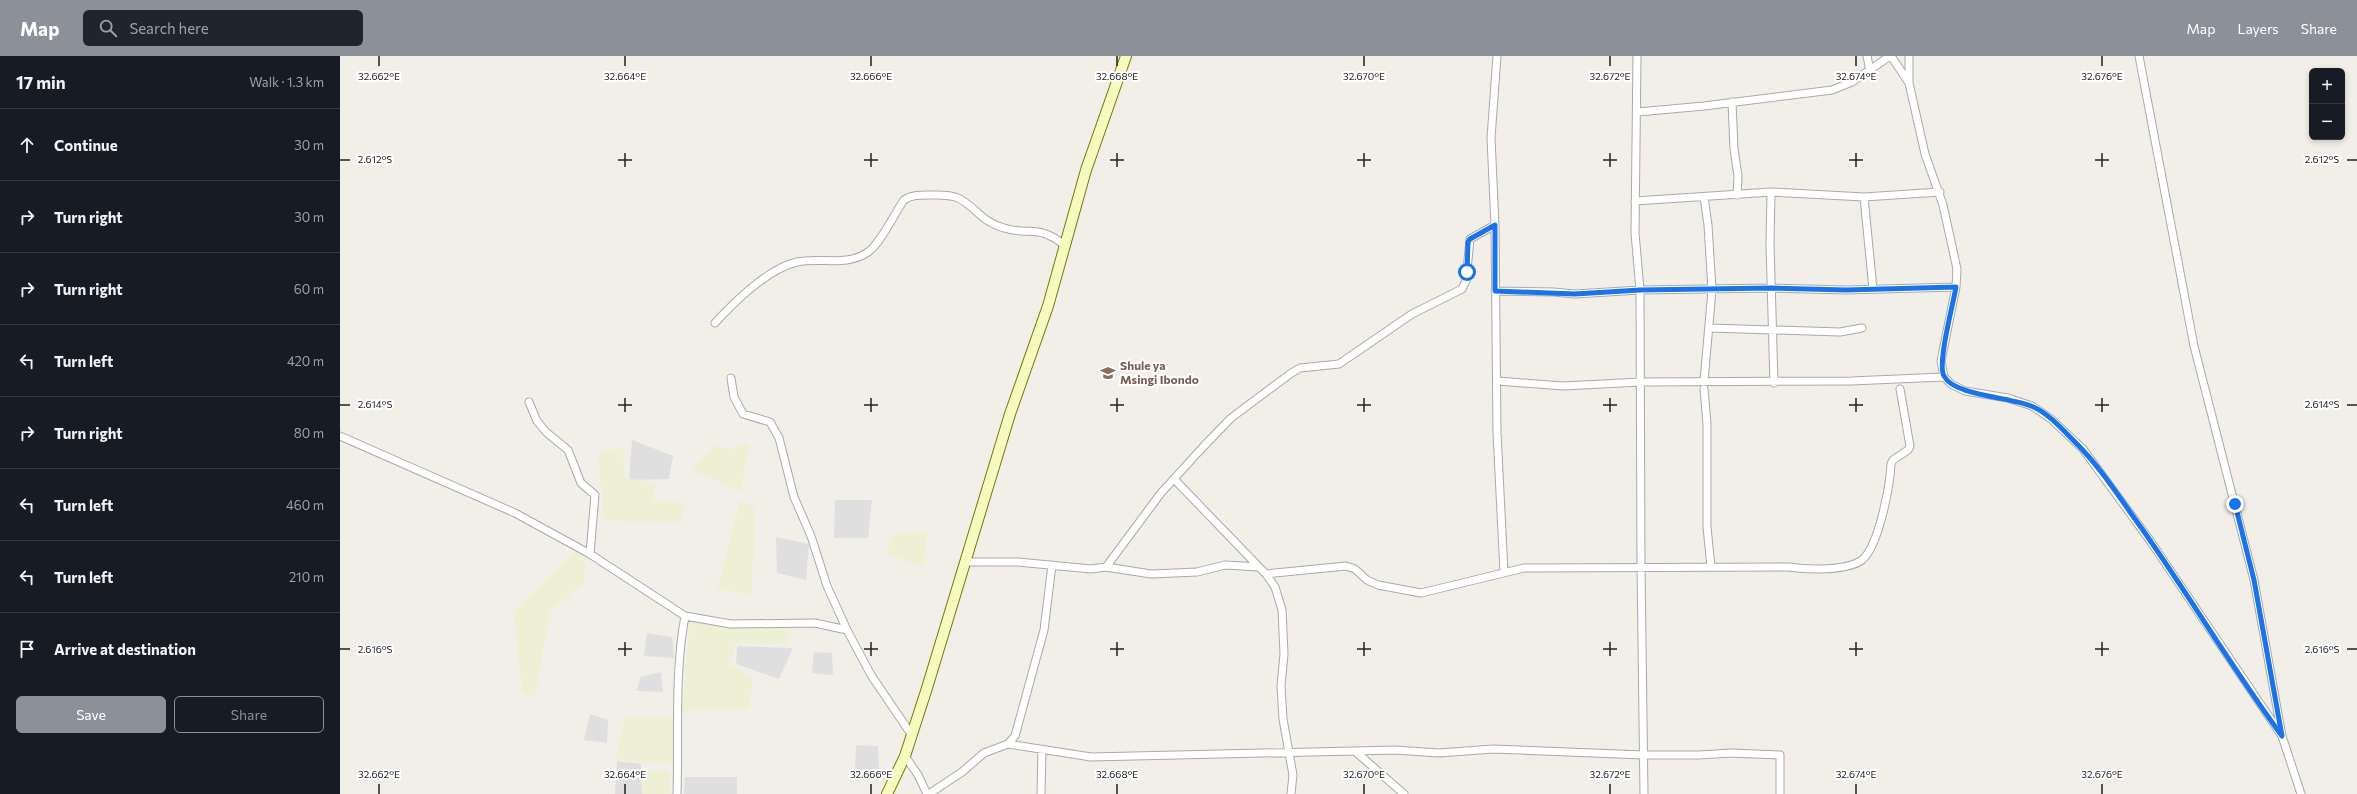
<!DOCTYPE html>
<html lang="en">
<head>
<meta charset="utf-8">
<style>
  body { margin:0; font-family:Commissioner,sans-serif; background:#20242c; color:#f1f3f6 }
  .controls { position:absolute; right:12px; top:12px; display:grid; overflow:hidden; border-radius:6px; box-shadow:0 2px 6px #0003 }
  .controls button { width:36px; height:36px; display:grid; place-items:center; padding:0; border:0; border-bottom:1px solid #363941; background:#171b24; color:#f1f3f6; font:20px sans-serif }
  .stop { position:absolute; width:12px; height:12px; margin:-9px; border:3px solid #1a73e8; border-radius:50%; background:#fff }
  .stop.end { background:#1a73e8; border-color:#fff; box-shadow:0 1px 4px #0008 }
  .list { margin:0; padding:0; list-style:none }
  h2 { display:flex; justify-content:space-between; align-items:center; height:52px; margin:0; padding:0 16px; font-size:17px }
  h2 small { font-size:13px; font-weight:400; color:#9ea1a6 }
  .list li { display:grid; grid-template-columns:26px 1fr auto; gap:12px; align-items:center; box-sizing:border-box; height:72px; padding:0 16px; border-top:1px solid #363941 }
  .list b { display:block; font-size:15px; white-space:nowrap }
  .list em { font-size:13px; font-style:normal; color:#9ea1a6 }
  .actions { display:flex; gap:8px; padding:12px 16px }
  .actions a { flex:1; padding:9px 0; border:1px solid #8c9099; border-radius:6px; text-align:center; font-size:14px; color:#8c9099 }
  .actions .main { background:#8c9099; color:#fff }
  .icon { flex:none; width:22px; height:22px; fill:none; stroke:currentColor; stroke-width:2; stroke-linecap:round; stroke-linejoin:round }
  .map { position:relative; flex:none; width:2017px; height:738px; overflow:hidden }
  header { display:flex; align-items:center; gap:24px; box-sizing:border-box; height:56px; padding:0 20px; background:#8c9099; color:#fff }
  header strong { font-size:19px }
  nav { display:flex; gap:22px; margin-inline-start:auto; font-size:14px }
  .search { width:280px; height:36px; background:#20242c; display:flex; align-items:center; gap:10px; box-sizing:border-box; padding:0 14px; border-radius:6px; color:#9ea1a6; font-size:15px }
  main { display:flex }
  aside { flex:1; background:#171b24 }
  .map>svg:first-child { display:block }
  .residential { fill:#e0dfdf }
  .farmland { fill:#eef0d5 }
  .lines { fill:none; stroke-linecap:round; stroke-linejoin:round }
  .minor-casing { stroke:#a9a9a9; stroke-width:9 }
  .secondary-casing { stroke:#707d05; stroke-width:12 }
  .minor { stroke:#fff; stroke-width:7 }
  .secondary { stroke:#f7fabf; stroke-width:10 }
  .route { stroke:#1a73e8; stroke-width:5 }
  .ticks { fill:none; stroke:#222; stroke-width:1.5 }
  .labels { text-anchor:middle; stroke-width:4; stroke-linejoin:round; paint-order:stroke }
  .education-label { font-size:12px; font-weight:bold; fill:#785e54; stroke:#fff; text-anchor:start }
  .ticks-label { font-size:10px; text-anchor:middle; fill:#222; stroke:#fff; stroke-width:4; stroke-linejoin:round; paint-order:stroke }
</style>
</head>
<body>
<header>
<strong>Map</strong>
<div class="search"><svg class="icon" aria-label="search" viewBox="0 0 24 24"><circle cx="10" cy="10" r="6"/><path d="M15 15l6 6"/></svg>Search here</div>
<nav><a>Map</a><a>Layers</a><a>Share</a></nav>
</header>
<main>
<aside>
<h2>17 min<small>Walk · 1.3 km</small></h2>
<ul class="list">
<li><svg class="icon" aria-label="ahead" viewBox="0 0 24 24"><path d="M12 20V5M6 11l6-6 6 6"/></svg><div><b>Continue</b></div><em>30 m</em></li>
<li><svg class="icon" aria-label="right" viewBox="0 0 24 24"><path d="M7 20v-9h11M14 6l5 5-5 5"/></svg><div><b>Turn right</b></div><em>30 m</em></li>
<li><svg class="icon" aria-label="right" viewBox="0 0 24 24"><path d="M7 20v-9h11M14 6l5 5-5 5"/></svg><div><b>Turn right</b></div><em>60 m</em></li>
<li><svg class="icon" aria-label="left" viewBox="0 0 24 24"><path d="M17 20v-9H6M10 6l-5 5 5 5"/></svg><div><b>Turn left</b></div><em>420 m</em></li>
<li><svg class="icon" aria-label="right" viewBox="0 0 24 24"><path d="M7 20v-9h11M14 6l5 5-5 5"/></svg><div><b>Turn right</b></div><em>80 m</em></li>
<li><svg class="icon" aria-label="left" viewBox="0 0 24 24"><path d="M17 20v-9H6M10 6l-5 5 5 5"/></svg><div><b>Turn left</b></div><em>460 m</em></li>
<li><svg class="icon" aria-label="left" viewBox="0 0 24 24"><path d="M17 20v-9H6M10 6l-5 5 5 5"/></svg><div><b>Turn left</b></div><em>210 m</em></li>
<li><svg class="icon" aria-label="arrive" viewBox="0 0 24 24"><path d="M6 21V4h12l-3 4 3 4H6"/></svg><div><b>Arrive at destination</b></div></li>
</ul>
<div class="actions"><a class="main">Save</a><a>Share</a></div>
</aside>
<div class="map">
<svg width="2017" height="738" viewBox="0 0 2017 738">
  <rect width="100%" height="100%" fill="#f2efe9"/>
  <path class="residential" d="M292 384 333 400 329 423 289 424Z
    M495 444H532L528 482H494Z
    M436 481 469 488 466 524 437 517Z
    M307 577 332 581 334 602 304 600Z
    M397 590 453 592 439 623 396 608Z
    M474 596 492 597 493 619 472 617Z
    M321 616 323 636 296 635 301 621Z
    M250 658 268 664 267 687 244 684Z
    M516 689 538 690 539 713 515 714Z
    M277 705 301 708 302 738H275Z
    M345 721H397V738H344Z"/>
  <path class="farmland" d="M409 386 401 437 352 414 376 388 388 393Z
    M283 391 285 422 315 427 313 445 345 447 342 466 264 465 258 397Z
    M400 444 415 450 412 539 377 533Z
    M587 476 584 511 544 497 556 478Z
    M239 492 246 495 244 527 210 556 195 640 182 637 174 555Z
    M350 560 455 568 445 588 396 587 390 608 413 622 409 653 342 655Z
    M285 662H334L335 707 275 704Z
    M304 715H330L331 738H302Z"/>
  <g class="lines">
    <g class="minor-casing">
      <path id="minor" d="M1157 0 1151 82 1155 169 1157 377 1164 516
        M1297 0 1295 177 1300 234 1301 510 1304 738
        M1527 0 1530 15
        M1551 0 1569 27 1585 98 1603 149 1617 213 1616 231 1601 305 1604 321 1611 328 1625 335 1668 342 1692 350 1711 363 1743 393 1811 486 1942 680
        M1799 0 1854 290 1914 524 1942 680 1961 738
        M1569 27V0
        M1392 46 1394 93 1398 120 1397 139
        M1298 56 1364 50 1492 34 1512 26 1550 0
        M1431 136 1430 188 1434 327
        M1524 141 1533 233
        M1295 145 1431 136 1524 141 1600 136
        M1155 235 1214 236 1235 238 1300 234 1431 232 1506 234 1616 231
        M375 267C394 246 429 212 457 206 480 201 507 211 528 196 541 187 554 158 564 144 571 139 579 139 588 139 597 139 609 138 618 142 635 150 641 166 664 172 689 180 699 168 724 189
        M1370 272 1500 276 1522 272
        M391 322 394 341 403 358 430 366 439 382 454 441 471 480 487 530 507 574
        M1158 325 1223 330 1301 326 1511 325 1604 321
        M1364 325 1372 234 1368 169 1364 141
        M1364 333 1367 368V471L1371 511
        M189 346 197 365 206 376 228 394 241 427 255 439 250 498
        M0 380 175 457 250 498 345 560 391 568 475 567 507 574 531 619 571 678
        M834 423 919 511
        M627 506H678L751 513 766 511 811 518 857 516 885 509 919 511 926 518 935 531 942 554 944 598 941 630 943 663 953 719 951 738
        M766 511 821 437 863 391 891 362 950 318 960 312 999 308 1072 258 1122 233 1126 225 1130 183 1155 169
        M926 518 1006 510 1015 513 1027 524 1038 529 1081 537 1184 512 1449 511C1467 514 1507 515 1522 504 1539 490 1550 429 1551 408L1553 404 1568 394 1570 390 1560 333
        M668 688 751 701 1055 694 1099 697 1153 693 1303 699H1359L1391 697 1440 699V738
        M1016 696 1064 738
        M565 700 578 719 587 738
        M337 738C339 679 334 619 345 560
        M589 738 622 716 644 697 668 688 675 680 704 574 712 509
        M701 738 702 694"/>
    </g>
    <g class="secondary-casing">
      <path id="secondary" d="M547 738 565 700 587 632 670 358 708 250 746 114 786 0"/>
    </g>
    <use href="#minor" class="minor"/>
    <use href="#secondary" class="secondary"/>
  </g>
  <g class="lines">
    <path class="route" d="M1127 216 1128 186 1130 183 1155 169V235L1235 238 1300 234 1431 232 1506 234 1616 231C1613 249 1597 308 1604 320 1614 340 1671 341 1691 350 1707 356 1721 372 1733 384 1759 409 1779 441 1800 470 1849 539 1892 612 1942 680L1914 524 1895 448"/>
  </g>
  <path class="ticks" d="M39 0V10M285 0V10M531 0V10M777 0V10M1024 0V10M1270 0V10M1516 0V10M1762 0V10M285 97V111M531 97V111M777 97V111M1024 97V111M1270 97V111M1516 97V111M1762 97V111M0 104H10M278 104H292M524 104H538M770 104H784M1017 104H1031M1263 104H1277M1509 104H1523M1755 104H1769M2007 104H2017M285 342V356M531 342V356M777 342V356M1024 342V356M1270 342V356M1516 342V356M1762 342V356M0 349H10M278 349H292M524 349H538M770 349H784M1017 349H1031M1263 349H1277M1509 349H1523M1755 349H1769M2007 349H2017M285 586V600M531 586V600M777 586V600M1024 586V600M1270 586V600M1516 586V600M1762 586V600M0 593H10M278 593H292M524 593H538M770 593H784M1017 593H1031M1263 593H1277M1509 593H1523M1755 593H1769M2007 593H2017M39 728V738M285 728V738M531 728V738M777 728V738M1024 728V738M1270 728V738M1516 728V738M1762 728V738"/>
  <defs>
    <g id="school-bare" transform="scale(1.2)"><path d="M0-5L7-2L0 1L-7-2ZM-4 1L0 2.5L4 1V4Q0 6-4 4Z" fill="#8d6e63" stroke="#fff" stroke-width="2.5" paint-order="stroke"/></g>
  </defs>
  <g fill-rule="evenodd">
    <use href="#school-bare" x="768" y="317"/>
  </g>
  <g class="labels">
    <g class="education-label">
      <text x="780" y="314">Shule ya<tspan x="780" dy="14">Msingi Ibondo</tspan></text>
    </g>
  </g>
  <g class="ticks-label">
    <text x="39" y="24">32.662°E</text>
    <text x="285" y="24">32.664°E</text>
    <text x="531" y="24">32.666°E</text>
    <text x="777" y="24">32.668°E</text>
    <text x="1024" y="24">32.670°E</text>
    <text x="1270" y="24">32.672°E</text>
    <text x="1516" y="24">32.674°E</text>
    <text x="1762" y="24">32.676°E</text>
    <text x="35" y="107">2.612°S</text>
    <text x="1982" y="107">2.612°S</text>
    <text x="35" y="352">2.614°S</text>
    <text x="1982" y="352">2.614°S</text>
    <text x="35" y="597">2.616°S</text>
    <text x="1982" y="597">2.616°S</text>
    <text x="39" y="722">32.662°E</text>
    <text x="285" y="722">32.664°E</text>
    <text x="531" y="722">32.666°E</text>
    <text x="777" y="722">32.668°E</text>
    <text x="1024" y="722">32.670°E</text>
    <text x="1270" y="722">32.672°E</text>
    <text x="1516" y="722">32.674°E</text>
    <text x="1762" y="722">32.676°E</text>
  </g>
</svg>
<div class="controls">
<button>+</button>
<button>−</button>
</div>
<div class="stop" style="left:1127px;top:216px"></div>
<div class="stop end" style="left:1895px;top:448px"></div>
</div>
</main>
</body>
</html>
